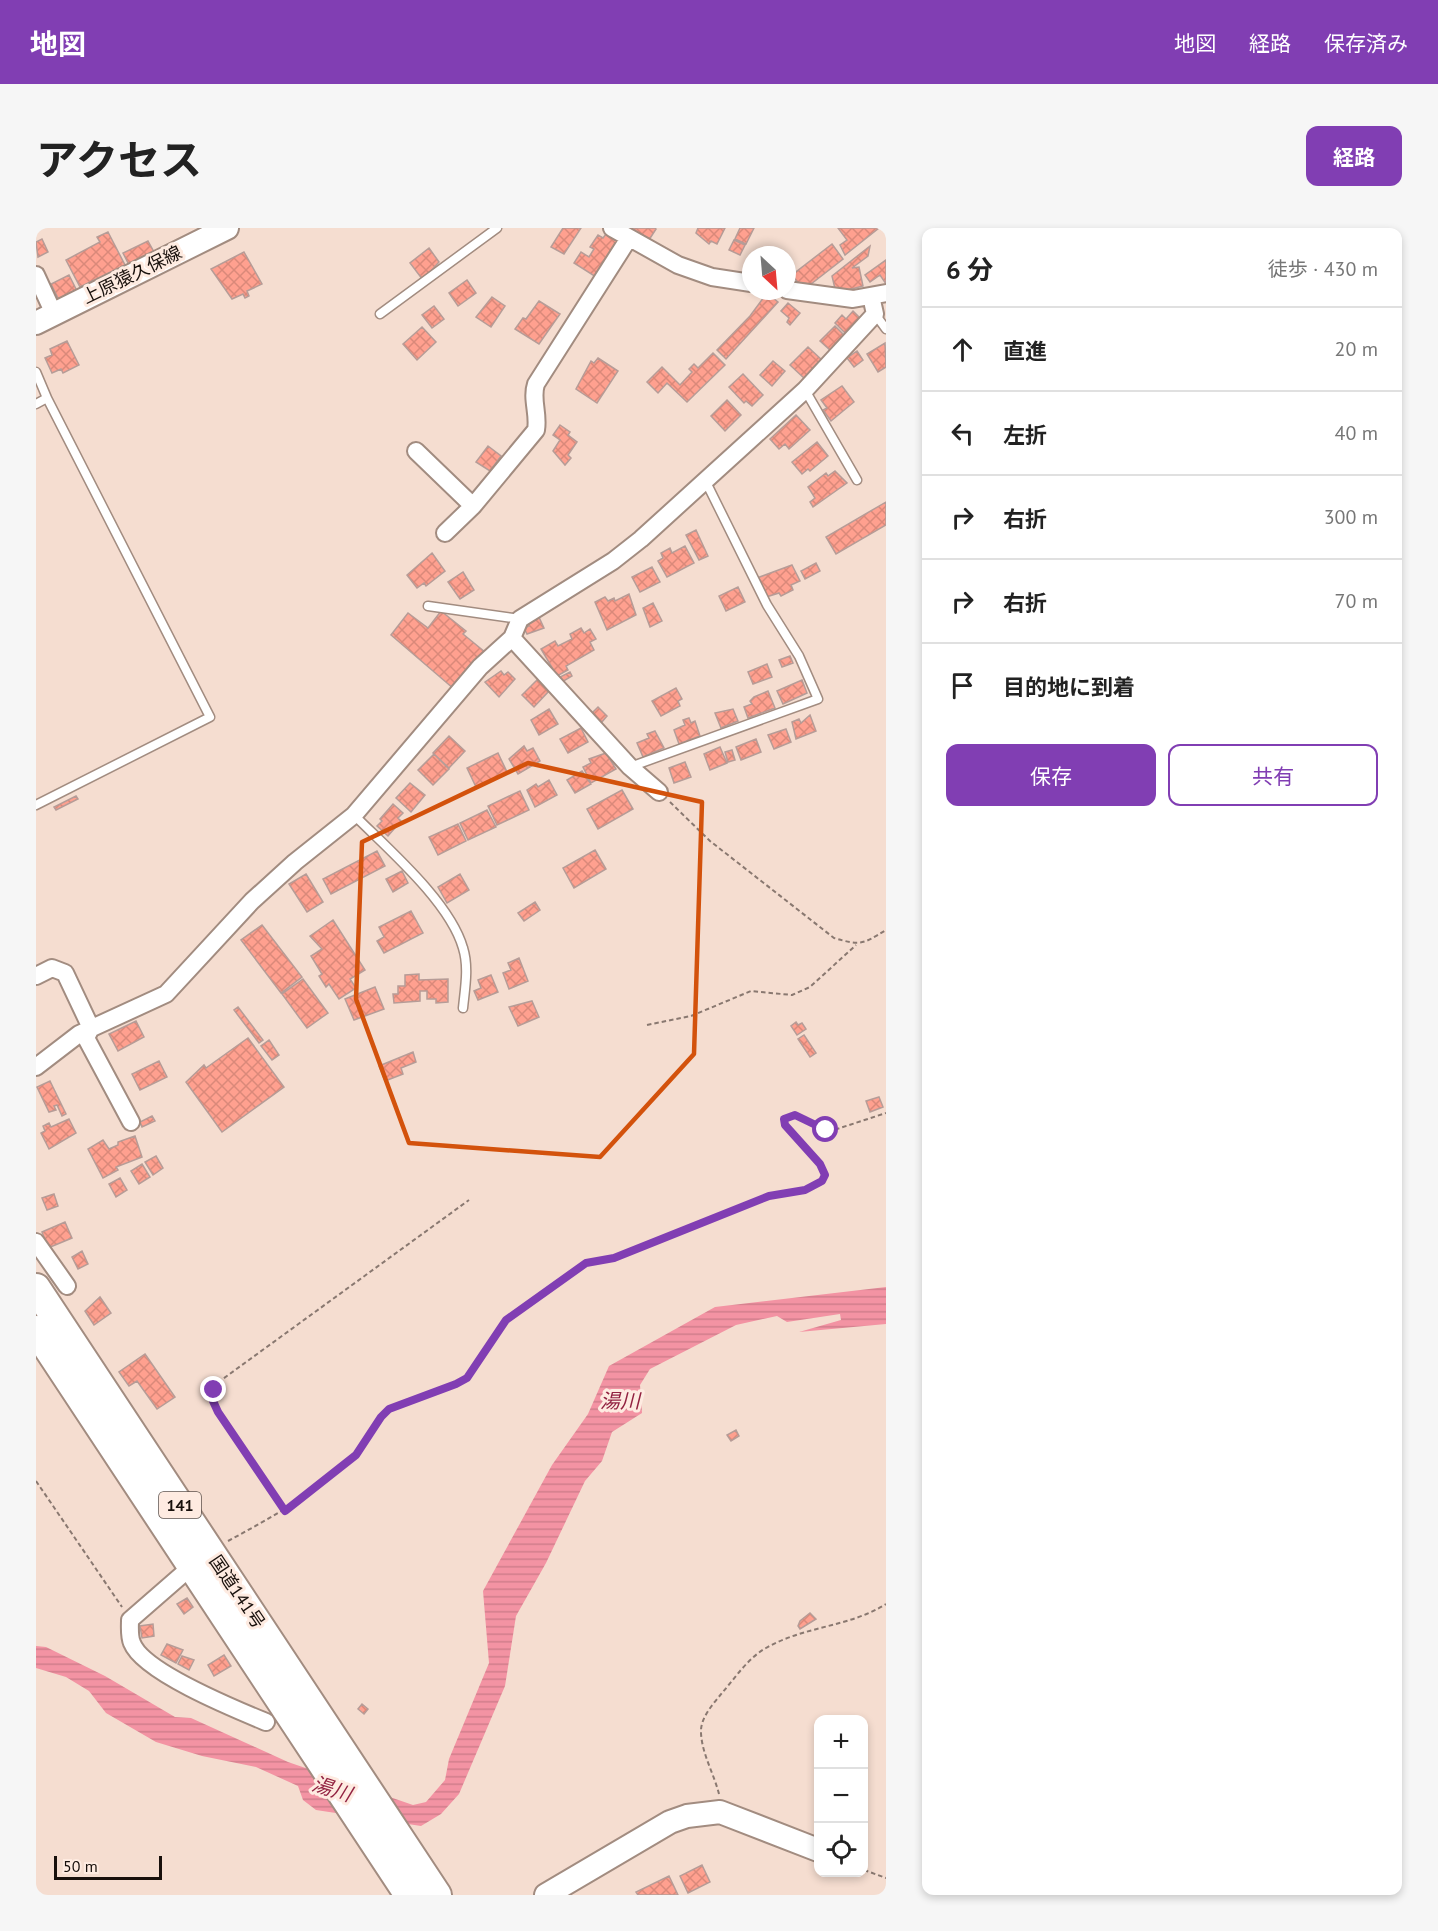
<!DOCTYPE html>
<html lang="ja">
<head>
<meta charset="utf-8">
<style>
  body { margin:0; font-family:"PT Sans","Noto Sans JP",sans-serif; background:#f6f6f6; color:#222 }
  .controls { position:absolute; right:18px; bottom:18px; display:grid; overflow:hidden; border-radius:12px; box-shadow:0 3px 9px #0003 }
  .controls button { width:54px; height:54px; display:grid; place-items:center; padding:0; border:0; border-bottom:2px solid #e0e0e0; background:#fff; color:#222; font:30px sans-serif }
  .compass { position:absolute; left:706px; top:18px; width:54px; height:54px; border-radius:50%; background:#fff; box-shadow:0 3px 9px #0003; rotate:154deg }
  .scale { position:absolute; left:18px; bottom:15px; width:108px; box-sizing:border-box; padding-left:6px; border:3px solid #18100c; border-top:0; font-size:16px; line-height:21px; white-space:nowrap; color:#18100c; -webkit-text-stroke:4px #feebe1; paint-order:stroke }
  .stop { position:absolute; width:18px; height:18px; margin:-14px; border:4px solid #813eb3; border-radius:50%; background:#fff }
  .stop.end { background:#813eb3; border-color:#fff; box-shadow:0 2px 6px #0008 }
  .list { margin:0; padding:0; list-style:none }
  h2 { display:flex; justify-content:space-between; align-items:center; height:78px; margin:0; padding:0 24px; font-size:26px }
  h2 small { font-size:20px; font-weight:400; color:#767676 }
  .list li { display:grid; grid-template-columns:39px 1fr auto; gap:18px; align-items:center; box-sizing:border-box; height:84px; padding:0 24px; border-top:2px solid #e0e0e0 }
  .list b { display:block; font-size:22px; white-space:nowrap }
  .list em { font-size:20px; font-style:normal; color:#767676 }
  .actions { display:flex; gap:12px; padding:18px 24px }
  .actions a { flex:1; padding:14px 0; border:2px solid #813eb3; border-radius:12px; text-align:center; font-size:21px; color:#813eb3 }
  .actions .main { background:#813eb3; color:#fff }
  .icon { flex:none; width:33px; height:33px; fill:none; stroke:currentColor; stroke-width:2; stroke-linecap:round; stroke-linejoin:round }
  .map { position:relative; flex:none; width:850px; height:1667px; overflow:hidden; border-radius:12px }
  header { display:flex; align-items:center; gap:36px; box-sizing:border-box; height:84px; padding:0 30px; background:#813eb3; color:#fff }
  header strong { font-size:28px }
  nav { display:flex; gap:33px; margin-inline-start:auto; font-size:21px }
  .intro { display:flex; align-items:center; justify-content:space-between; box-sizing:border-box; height:144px; padding:0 36px }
  h1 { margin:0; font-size:42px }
  .button { padding:15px 27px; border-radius:12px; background:#813eb3; color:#fff; font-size:21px; font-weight:700 }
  main { display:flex; gap:36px; padding:0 36px }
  aside { flex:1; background:#fff; border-radius:12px; box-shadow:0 3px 9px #0003 }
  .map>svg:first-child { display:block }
  .water { fill:url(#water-rules) }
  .building { fill:url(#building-cross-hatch); stroke:#b69c97; stroke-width:1.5 }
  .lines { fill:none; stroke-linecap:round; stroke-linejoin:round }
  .lane-casing { stroke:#a28c80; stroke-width:11 }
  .street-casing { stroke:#a28c80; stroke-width:20 }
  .secondary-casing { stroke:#a28c80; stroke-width:26 }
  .highway-casing { stroke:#a28c80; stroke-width:32 }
  .path { stroke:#897870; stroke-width:2; stroke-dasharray:4.5 3; stroke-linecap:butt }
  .lane { stroke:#fff; stroke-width:8 }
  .street { stroke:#fff; stroke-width:16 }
  .secondary { stroke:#fff; stroke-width:22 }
  .highway { stroke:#fff; stroke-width:28 }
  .route { stroke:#813eb3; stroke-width:8 }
  .marked { fill:none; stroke:#d3520c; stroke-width:4.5; stroke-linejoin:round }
  .labels { text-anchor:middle; stroke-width:6; stroke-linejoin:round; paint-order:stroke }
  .shield { fill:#feebe1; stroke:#5d524c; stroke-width:1.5 }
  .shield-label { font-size:16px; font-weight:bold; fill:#18100c }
  .street-label { font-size:18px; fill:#18100c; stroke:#feebe1 }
  .water-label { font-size:20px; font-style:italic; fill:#922241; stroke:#feebe1 }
</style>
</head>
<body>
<header>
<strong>地図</strong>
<nav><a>地図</a><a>経路</a><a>保存済み</a></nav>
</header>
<div class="intro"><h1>アクセス</h1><a class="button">経路</a></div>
<main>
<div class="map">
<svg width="850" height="1667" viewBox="0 0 850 1667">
  <defs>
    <pattern id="water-rules" width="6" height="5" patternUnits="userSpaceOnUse" patternTransform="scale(1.5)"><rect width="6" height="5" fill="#f393a3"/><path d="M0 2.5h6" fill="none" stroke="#d07e8b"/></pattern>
    <pattern id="building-cross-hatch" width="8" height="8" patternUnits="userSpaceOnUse" patternTransform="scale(1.5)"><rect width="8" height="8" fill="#ffa08f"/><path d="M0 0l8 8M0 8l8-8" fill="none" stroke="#da897a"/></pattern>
  </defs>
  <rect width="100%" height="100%" fill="#f5ddd0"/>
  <path class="water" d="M850 1059V1096L763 1104 805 1092 804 1086 751 1094 741 1088 700 1097 614 1141 604 1157 606 1185 576 1204 566 1233 549 1253 510 1335 480 1388 469 1458 423 1566 405 1586 385 1598 280 1582 267 1572 262 1558 220 1539 166 1528 120 1514 70 1485 53 1463 30 1449 0 1440V1418L10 1419 69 1448 139 1489 155 1490 252 1534 377 1577 390 1574 409 1552 413 1531 453 1435 447 1363 516 1237 552 1186 573 1138 679 1079Z"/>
  <path class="building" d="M527 0H545L528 26 515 19Z
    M594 0H619L620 1 613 12Z
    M662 0H689L681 16 675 13 673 16 660 5Z
    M704 0H718L710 16 699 11Z
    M802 0H843L809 27 804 17 811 12Z
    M72 4 89 37 44 59 30 32 64 14 61 9Z
    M570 6 582 14 560 49 538 35 545 24 553 29 558 21 554 19 562 7 567 10Z
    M6 11 12 24 2 29 0 14Z
    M698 12 709 17 704 27 693 22Z
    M112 13 118 24 93 37 87 25Z
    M796 16 807 31 775 56 762 55 756 47Z
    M834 18 832 28 816 40 823 39 827 58 800 65 796 48Z
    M393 20 403 34 387 52 374 35Z
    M208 24 226 56 211 63 213 68 209 70 207 66 196 71 175 41Z
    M850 32V56L844 47 834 54 829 47Z
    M33 47 41 63 23 72 15 56Z
    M431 52 440 65 422 78 413 65Z
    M731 65 742 74 690 131 681 122 714 88Z
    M456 69 469 78 455 99 440 89Z
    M503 73 524 86 503 116 479 101 487 90 490 91Z
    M752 75 764 85 754 97 751 94 753 90 745 83Z
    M398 78 408 91 396 100 386 87Z
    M817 83 826 92 811 107 799 95 806 87 810 91Z
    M799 98 810 109 795 123 784 113Z
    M386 99 400 114 381 132 367 116Z
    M31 113 43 137 27 145 25 141 16 145 9 130 16 127 14 121Z
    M849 115 850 139 842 144 831 126Z
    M772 119 787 133 770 152 754 137Z
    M821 123 827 132 818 139 811 130Z
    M677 125 689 137 651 174 631 155 622 165 611 154 626 139 644 157 656 144 653 141 658 136 662 140Z
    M562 130 582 143 561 175 540 161 555 133 558 135Z
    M737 133 749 143 736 158 724 147Z
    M707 146 727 167 716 178 710 173 708 175 693 159Z
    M806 158 818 174 795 193 787 182 791 180 785 172Z
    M691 172 705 187 689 203 675 188Z
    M760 187 774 202 753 221 749 216 743 221 734 211Z
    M524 197 534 204 532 207 541 214 532 227 535 230 529 237 517 223 524 212 517 207Z
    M781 214 792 228 774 243 772 241 766 246 756 234Z
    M452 218 465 228 454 243 440 234Z
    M799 243 811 255 777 279 774 274 779 270 772 259 790 245 792 248Z
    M850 274V297L800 326 790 309Z
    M660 302 672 328 663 332 650 307Z
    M649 318 658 335 631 349 622 333 627 330 625 325 634 320 636 325Z
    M396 325 409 343 390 358 388 355 381 360 371 347Z
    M780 335 784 343 769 351 765 343Z
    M756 337 764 353 755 357 757 362 745 368 743 365 730 369 721 350Z
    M616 339 624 354 604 364 596 349Z
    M427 344 438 362 424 371 412 354Z
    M702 359 709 374 690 383 683 368Z
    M593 366 600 387 571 402 559 374 569 369 572 373 578 370 579 373Z
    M617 375 626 393 614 399 607 380Z
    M405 383 430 403 427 406 449 424 418 461 355 407 372 385 392 400Z
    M502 387 508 400 491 406 488 400 493 398 490 394Z
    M545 400 548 405 554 401 560 411 554 414 558 422 530 438 532 442 521 448 505 421 519 413 522 418 536 411 534 406Z
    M754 428 757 435 746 439 743 432Z
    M731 436 736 449 717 456 712 444Z
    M465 443 468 447 472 444 479 451 463 469 449 454Z
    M534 444 536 448 526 454 524 449Z
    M502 451 514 462 498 479 486 467Z
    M766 452 771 465 747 476 741 463Z
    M640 460 646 471 642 473 644 478 625 488 616 473Z
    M732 463 739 480 712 490 708 479 716 476 714 473 718 469Z
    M562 479 571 488 565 495 556 485Z
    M513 481 522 496 503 507 495 492Z
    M697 481 702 493 685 500 679 485Z
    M774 487 780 503 760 511 756 494 763 491 765 495Z
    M653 490 655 495 659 493 664 508 643 516 638 502 649 497 647 492Z
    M545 500 552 514 532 525 524 511Z
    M750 501 755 514 738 521 732 507Z
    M619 503 628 520 607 529 601 515 613 510 611 506Z
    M413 508 429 523 413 540 397 525Z
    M720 511 725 524 705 532 700 519Z
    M488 518 491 523 497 520 504 533 482 546 473 531Z
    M684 519 691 535 674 542 668 526Z
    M696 522 699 532 692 534 689 524Z
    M462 525 471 544 440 559 431 540Z
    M570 525 580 541 555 555 547 539 555 535 553 531Z
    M398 526 413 541 397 557 382 542Z
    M649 534 655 549 638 555 633 540Z
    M546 543 555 556 539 565 531 552Z
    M513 552 521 567 499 579 491 562 500 556 502 559Z
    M374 555 389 567 375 584 360 570Z
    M586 562 597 581 562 601 551 581Z
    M484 563 493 582 461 597 452 578Z
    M40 568 42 571 20 582 18 579Z
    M357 576 367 585 362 590 365 593 352 608 341 598 346 593 344 591Z
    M451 582 460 599 432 612 424 595Z
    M422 596 430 613 402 627 393 609Z
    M559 622 570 641 538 660 527 640Z
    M341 623 349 638 295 666 287 651Z
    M366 643 372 655 357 664 350 651Z
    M270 646 287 674 271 684 253 656Z
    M424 646 433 662 411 675 402 659Z
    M499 674 504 682 488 693 482 685Z
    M375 683 387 705 348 725 341 713 348 709 343 699Z
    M297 692 329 742 314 751 320 760 303 771 293 756 290 759 283 748 286 746 275 728 286 721 274 708Z
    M226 697 266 749 245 765 205 712Z
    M483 730 492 753 473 761 467 745 475 742 472 735Z
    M383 746V752L412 751V774L400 775V771H391V763H384V773L358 775 357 766H362V758H369V747Z
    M455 747 462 764 442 772 438 763 445 760 442 752Z
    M267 751 292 785 271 800 246 766Z
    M339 759 348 781 318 792 309 771Z
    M496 773 503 789 482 798 473 779Z
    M202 779 227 812 223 815 198 782Z
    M100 793 108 809 82 823 73 806Z
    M760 794 762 797 766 795 770 801 761 807 755 798Z
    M768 807 780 825 774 829 762 811Z
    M212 810 248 859 186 904 150 854 168 837 170 840Z
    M233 812 243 827 236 832 225 818Z
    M377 824 380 834 365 840 367 846 349 853 343 838Z
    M123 833 131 849 104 862 96 846Z
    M14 853 30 886 26 888 21 877 18 878 20 882 13 884 1 859Z
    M843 869 847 879 834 884 830 873Z
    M116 888 119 893 106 899 104 894Z
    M33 891 40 905 13 921 5 905 9 903 7 898 13 895 15 899Z
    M99 908 106 929 80 939 82 942 67 950 52 921 67 912 73 921 82 917V914Z
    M120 928 127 940 117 947 109 934Z
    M106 936 114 949 103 956 95 943Z
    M84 950 91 962 80 969 73 956Z
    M18 966 22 978 11 982 6 970Z
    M29 994 36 1010 12 1020 6 1004Z
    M46 1023 52 1036 42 1041 36 1029Z
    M64 1069 75 1085 58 1097 49 1083Z
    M109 1126 139 1169 121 1181 101 1153 93 1158 83 1144Z
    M700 1202 703 1208 695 1213 691 1207Z
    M151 1370 157 1379 148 1386 141 1376Z
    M774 1385 780 1391 764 1401 762 1398 764 1393Z
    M117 1396 118 1408 106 1410 104 1398Z
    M131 1416 147 1422 140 1435 125 1427Z
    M188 1427 195 1438 178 1448 172 1437Z
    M146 1428 158 1432 153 1442 142 1436Z
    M326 1476 332 1481 328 1486 322 1481Z
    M666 1637 674 1654 652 1665 644 1648Z
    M633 1648 642 1667H602L600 1664Z"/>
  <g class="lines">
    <g class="lane-casing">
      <path id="lane" d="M344 86 461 0
        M839 86 850 101
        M0 144 11 170
        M769 162 821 252
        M0 176 11 170 174 489 0 577
        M392 378 484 391
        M594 539 782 471 763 428 731 377 669 252
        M318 587C352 621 414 674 427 720 433 739 429 760 427 780"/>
    </g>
    <g class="street-casing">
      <path id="street" d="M576 0 642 37 676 49 715 55
        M0 47 18 86
        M751 62 817 71 850 65
        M380 223 437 278
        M409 305 437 278 500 202C503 186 495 171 500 156L593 10
        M476 410 594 539 623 564
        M0 748 16 740 29 745 55 800 50 810 95 894
        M0 839 43 806 130 766 216 673 259 634 318 587 444 439 476 410 484 391 577 333 605 311 769 162 839 86 835 68
        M0 1014 31 1058
        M156 1338 94 1392C94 1399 93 1408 96 1415 107 1444 201 1482 230 1494"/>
    </g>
    <g class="secondary-casing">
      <path id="secondary" d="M0 95 191 0
        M510 1667 634 1594 651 1588 684 1584 782 1622"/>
    </g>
    <g class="highway-casing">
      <path id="highway" d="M0 1060 401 1667
        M0 1102 373 1667"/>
    </g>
    <path class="path" d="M634 574 674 613 798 710C825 718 827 716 850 702
      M611 797 655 788 715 763 756 767 774 759 820 717
      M0 1253 86 1379
      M249 1283 182 1184C176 1172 176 1165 184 1153L433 972
      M192 1313C238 1288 284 1263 321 1226 335 1212 339 1194 353 1181L427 1153 470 1092 550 1035 578 1030 733 968 769 962 786 953 789 947 785 936 749 897 748 891 759 887 790 902H798L850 885
      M683 1566C678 1546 666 1526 665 1505 664 1490 677 1476 686 1465 699 1450 712 1430 730 1420 768 1398 814 1399 850 1376
      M828 1642 850 1650"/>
    <use href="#lane" class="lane"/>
    <use href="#street" class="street"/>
    <use href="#secondary" class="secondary"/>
    <use href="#highway" class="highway"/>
  </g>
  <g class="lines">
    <path class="route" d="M178 1162 177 1173 182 1184 249 1283 320 1227 345 1189 353 1181 420 1156 431 1150 470 1092 550 1035 578 1030 733 968 769 962 786 953 789 947 784 936 749 897 748 891 759 887 790 902"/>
  </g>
  <path class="marked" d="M492 535 666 574 658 826 564 929 373 915 320 771 326 614Z"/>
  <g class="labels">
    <rect class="shield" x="123" y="1264" width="42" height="26" rx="4.5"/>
    <g class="shield-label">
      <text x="144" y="1283">141</text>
    </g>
    <g class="street-label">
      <text transform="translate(96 47) rotate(-26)" y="6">上原猿久保線</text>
      <text transform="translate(201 1364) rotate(56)" y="6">国道141号</text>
    </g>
    <g class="water-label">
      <text x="584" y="1180">湯川</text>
      <text transform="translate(296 1561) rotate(17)" y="7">湯川</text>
    </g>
  </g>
</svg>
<div class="controls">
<button>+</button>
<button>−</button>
<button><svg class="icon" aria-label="locate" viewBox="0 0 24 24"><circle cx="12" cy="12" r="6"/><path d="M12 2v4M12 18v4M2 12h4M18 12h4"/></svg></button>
</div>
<svg class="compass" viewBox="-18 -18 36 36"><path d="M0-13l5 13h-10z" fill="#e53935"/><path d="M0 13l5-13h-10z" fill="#767676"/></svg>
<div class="scale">50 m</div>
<div class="stop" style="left:790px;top:902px"></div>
<div class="stop end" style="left:178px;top:1162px"></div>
</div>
<aside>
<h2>6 分<small>徒歩 · 430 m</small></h2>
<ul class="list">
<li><svg class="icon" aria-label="ahead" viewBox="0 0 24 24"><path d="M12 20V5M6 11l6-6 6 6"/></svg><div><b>直進</b></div><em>20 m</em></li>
<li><svg class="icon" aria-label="left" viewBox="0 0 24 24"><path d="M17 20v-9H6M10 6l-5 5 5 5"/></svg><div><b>左折</b></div><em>40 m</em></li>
<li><svg class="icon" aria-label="right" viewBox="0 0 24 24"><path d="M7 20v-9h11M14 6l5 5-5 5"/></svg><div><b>右折</b></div><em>300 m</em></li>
<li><svg class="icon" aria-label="right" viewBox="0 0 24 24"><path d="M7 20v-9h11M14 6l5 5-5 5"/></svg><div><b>右折</b></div><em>70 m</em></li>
<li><svg class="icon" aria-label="arrive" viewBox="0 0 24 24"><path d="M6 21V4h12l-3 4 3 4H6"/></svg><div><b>目的地に到着</b></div></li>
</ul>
<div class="actions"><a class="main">保存</a><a>共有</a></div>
</aside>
</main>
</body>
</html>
